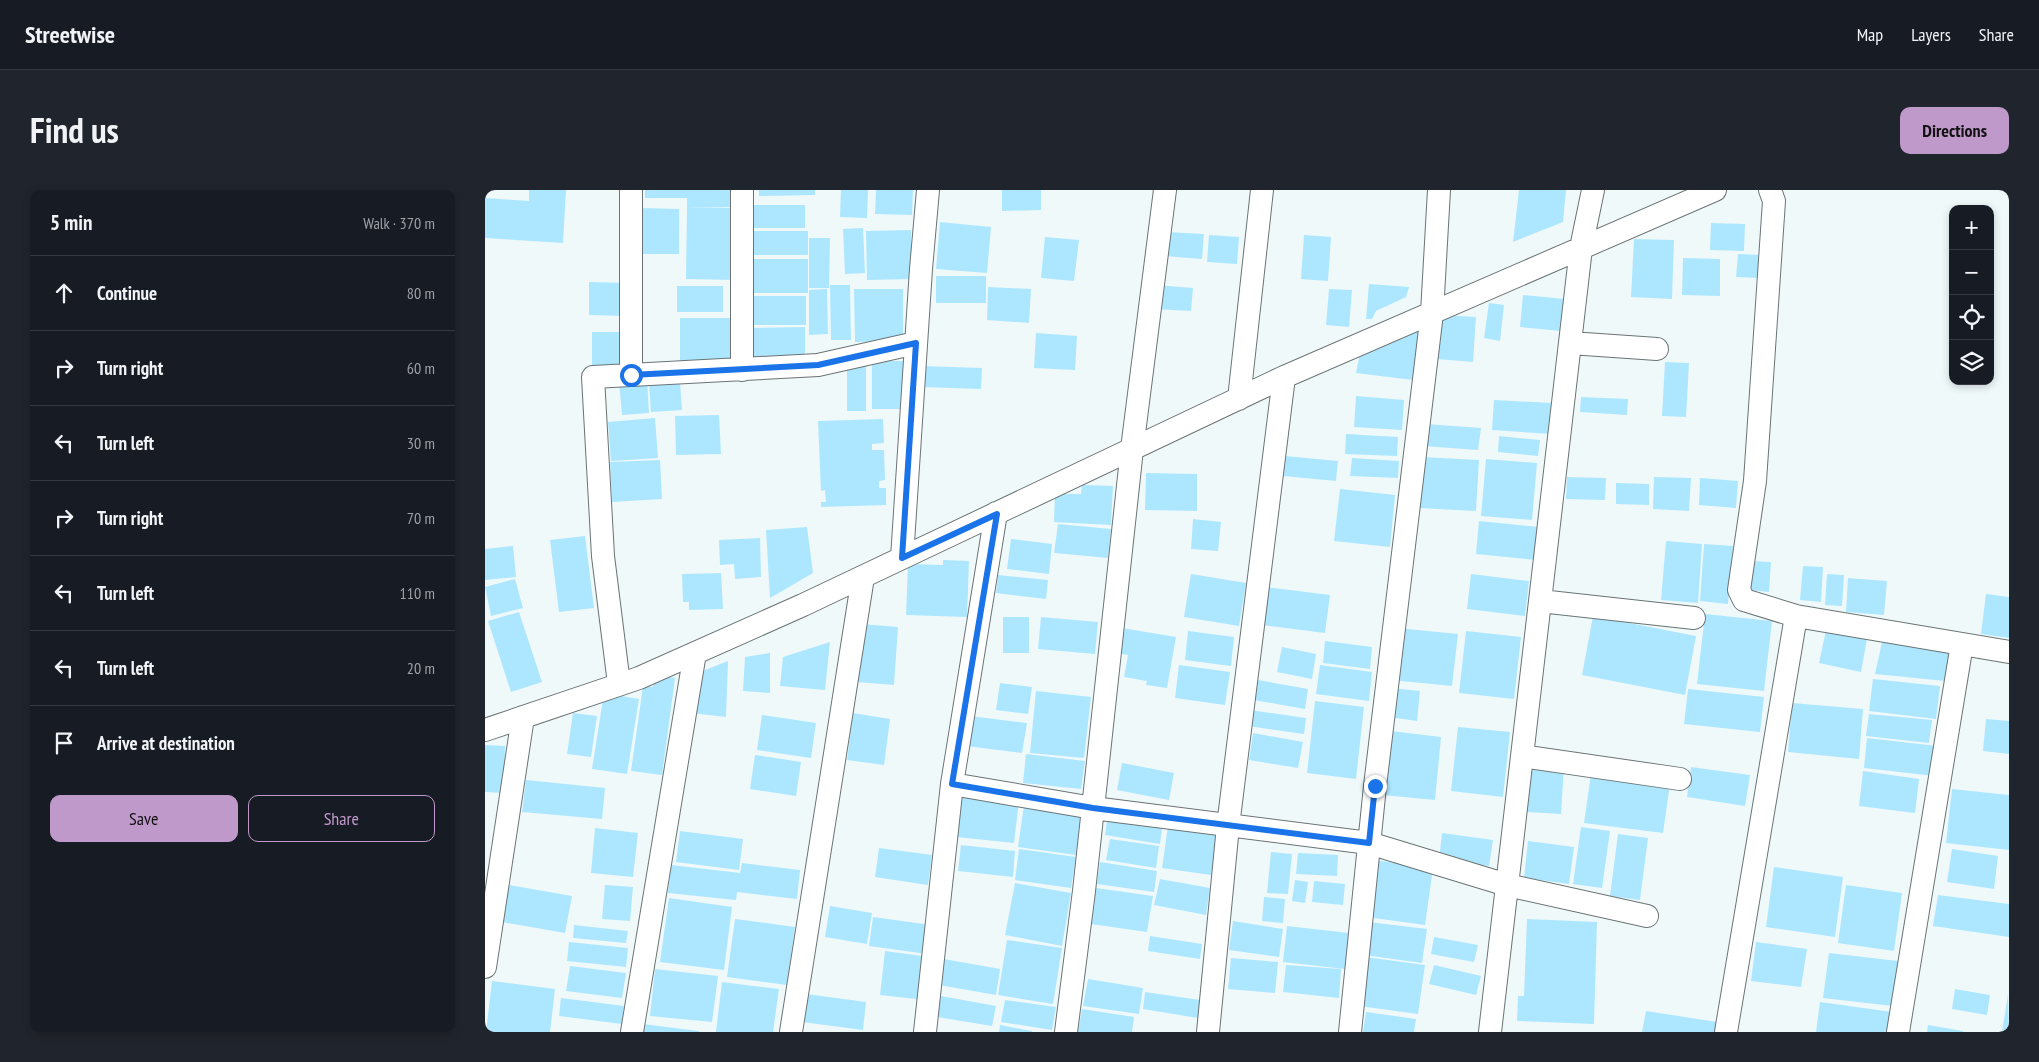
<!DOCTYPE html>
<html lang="en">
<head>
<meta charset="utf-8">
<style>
  body { margin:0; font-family:"PT Sans Narrow",sans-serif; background:#20242c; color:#f1f3f6 }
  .controls { position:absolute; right:15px; top:15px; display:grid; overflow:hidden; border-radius:10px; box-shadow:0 2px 8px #0003 }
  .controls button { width:45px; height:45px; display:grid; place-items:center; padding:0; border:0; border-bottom:1px solid #363941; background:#171b24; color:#f1f3f6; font:25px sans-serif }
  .stop { position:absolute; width:15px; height:15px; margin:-11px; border:4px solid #1a73e8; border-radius:50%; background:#fff }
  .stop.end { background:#1a73e8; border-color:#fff; box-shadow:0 1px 5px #0008 }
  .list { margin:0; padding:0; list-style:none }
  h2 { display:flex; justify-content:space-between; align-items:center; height:65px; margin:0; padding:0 20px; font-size:21px }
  h2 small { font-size:16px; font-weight:400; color:#9ea1a6 }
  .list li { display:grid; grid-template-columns:32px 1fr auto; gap:15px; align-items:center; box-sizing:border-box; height:75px; padding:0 20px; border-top:1px solid #363941 }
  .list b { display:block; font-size:19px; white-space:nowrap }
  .list em { font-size:16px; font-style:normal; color:#9ea1a6 }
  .actions { display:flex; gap:10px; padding:15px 20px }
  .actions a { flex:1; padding:11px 0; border:1px solid #c099cb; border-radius:10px; text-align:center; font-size:18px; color:#c099cb }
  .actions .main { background:#c099cb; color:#111 }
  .icon { flex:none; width:28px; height:28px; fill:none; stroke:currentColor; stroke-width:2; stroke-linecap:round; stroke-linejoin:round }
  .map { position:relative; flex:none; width:1524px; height:842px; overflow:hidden; border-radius:10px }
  header { display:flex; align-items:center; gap:30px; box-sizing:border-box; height:70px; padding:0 25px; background:#171b24; border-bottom:1px solid #363941 }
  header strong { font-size:24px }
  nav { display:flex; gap:28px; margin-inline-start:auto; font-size:18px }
  .intro { display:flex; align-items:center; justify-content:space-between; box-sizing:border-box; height:120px; padding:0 30px }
  h1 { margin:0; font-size:35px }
  .button { padding:12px 22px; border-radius:10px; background:#c099cb; color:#111; font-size:18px; font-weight:700 }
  main { display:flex; gap:30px; padding:0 30px }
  aside { flex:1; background:#171b24; border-radius:10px; box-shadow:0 2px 8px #0003 }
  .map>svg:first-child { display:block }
  .building { fill:#ade7ff }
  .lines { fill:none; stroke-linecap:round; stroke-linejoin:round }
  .minor-casing { stroke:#6b7374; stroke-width:24 }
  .minor { stroke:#fff; stroke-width:22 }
  .route { stroke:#1a73e8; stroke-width:6 }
</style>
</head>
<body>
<header>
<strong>Streetwise</strong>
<nav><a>Map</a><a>Layers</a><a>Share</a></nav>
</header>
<div class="intro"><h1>Find us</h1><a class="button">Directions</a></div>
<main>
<aside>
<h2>5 min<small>Walk · 370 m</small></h2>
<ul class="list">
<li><svg class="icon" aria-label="ahead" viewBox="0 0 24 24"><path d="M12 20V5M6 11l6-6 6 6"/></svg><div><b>Continue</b></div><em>80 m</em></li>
<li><svg class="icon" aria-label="right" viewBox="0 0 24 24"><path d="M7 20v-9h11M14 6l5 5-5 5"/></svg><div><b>Turn right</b></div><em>60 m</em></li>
<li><svg class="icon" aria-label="left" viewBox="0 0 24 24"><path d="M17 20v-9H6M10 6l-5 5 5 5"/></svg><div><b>Turn left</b></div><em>30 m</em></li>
<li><svg class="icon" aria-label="right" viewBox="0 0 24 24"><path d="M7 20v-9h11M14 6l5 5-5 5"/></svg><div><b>Turn right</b></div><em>70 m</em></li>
<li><svg class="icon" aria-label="left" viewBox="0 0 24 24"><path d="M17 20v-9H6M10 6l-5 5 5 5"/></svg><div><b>Turn left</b></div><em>110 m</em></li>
<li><svg class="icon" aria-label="left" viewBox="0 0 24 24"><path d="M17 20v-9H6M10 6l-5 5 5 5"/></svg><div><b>Turn left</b></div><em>20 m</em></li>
<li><svg class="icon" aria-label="arrive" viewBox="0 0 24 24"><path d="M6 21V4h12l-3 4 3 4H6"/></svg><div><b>Arrive at destination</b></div></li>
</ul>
<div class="actions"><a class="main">Save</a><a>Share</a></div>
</aside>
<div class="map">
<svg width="1524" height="842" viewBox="0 0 1524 842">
  <rect width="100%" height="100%" fill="#eff9fa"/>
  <path class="building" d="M44 0H81L78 53 0 48V8L44 11Z
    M160 0H245V17H202V8H160Z
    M274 0H330V5L274 6Z
    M356 0H383L382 28 355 27Z
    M391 0H428L427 25 390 24Z
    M517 0H556V20L517 21Z
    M1034 0H1081L1078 32 1028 52Z
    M266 15H320V38H266Z
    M202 17 252 18 251 90 201 89Z
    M157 18 194 19V64H156Z
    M455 32 506 37 502 83 451 79Z
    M1226 33 1260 34 1259 61 1225 60Z
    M378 38 380 83 360 84 358 39Z
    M426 40 427 89 382 90 381 41Z
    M268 41H323V65H268Z
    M680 42 719 44 717 69 679 66Z
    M724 45 754 47 752 74 722 72Z
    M819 45 846 47 843 91 816 89Z
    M560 47 594 50 589 91 556 88Z
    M324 48H345L344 98H324Z
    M1149 49 1189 50 1187 109 1146 107Z
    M1253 64 1276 65 1275 88 1251 87Z
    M1198 68 1235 69V106L1197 105Z
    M267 69H323V103H267Z
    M451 86H501V113H451Z
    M104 92 143 93 142 126 104 125Z
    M884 94 924 97 921 107 891 121 887 129H881Z
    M345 95H365L366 150H346Z
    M671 95 708 98 706 121 669 119Z
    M192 96H238V122H192Z
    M503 97 546 99 544 133 502 130Z
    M342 99 343 144 324 145V100Z
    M369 99H418V151L370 152Z
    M844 99 867 100 864 137 841 135Z
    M1038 105 1079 109 1076 141 1035 137Z
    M264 106H321V135H264Z
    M1004 113 1019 115 1015 151 999 148Z
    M956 125 991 127 988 172 952 169Z
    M195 128H246V171H195Z
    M320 137V170L264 171V138Z
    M935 137 928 190 871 183 876 158Z
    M107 142H140L141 178H107Z
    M551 143 592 146 590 180 549 178Z
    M387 171H421V219H387Z
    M1180 172 1204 173 1201 227 1177 226Z
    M362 176H381V221H362Z
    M437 176 497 178 496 199 436 197Z
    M162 189 164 223 137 225 134 191Z
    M195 192 197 220 166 222 164 194Z
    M871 206 919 210 917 240 869 237Z
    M1096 207 1143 209 1142 225 1095 222Z
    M1009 210 1068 213 1066 244 1007 240Z
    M234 225 236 264 191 265 190 226Z
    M170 228 173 268 126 271 123 232Z
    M398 229 399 253 387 254V260H399L400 290 394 291V298H401V315L336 317V312H341L340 300 336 301 333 231Z
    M941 234 996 238 993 260 939 256Z
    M861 244 913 247 912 266 860 264Z
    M1014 246 1055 250 1053 266 1013 262Z
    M800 266 853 271 851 291 798 286Z
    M937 267 994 270 991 321 934 318Z
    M867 268 914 271 913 288 865 286Z
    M1001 269 1052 273 1047 330 996 326Z
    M175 270 177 309 127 312 125 272Z
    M661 283 712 284V321L660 320Z
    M1082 287 1121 288 1120 310 1081 309Z
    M1169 287 1206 288 1204 321 1168 319Z
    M1215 288 1253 291 1251 318 1214 315Z
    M1131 293 1164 294V315L1131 314Z
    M597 295 628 296 626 335 569 332 570 304H596Z
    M855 299 910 305 905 357 849 351Z
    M708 329 736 332 733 361 706 359Z
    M994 331 1054 337 1051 370 991 364Z
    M573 334 626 339 623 368 569 363Z
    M322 337 328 383 285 408 281 340Z
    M100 346 109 418 74 422 65 350Z
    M275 348 276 387 250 389 249 374 235 375 234 350Z
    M526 349 567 354 564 384 522 379Z
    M1181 351 1217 354 1213 413 1176 410Z
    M1219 354 1248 356 1243 414 1215 411Z
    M28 356 31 387 0 390V359Z
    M458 370 484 371 482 427 421 425 423 374 458 375Z
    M1267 371 1286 372 1284 402 1265 400Z
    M1318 376 1338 377 1336 412 1315 410Z
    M236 383 238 419 204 420V412H198L197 384Z
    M706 384 761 393 754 436 699 427Z
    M986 384 1044 391 1040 426 982 419Z
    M1342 384 1359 385 1357 416 1340 415Z
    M513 385 563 390 561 409 511 403Z
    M1363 388 1402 391 1399 425 1361 422Z
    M30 389 38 418 6 426 0 397Z
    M781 397 845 405 840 443 777 435Z
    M1501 404 1524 407V448L1496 444Z
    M34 422 57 492 26 502 3 431Z
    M1220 424 1287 431 1279 501 1212 494Z
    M1108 426 1211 446 1200 505 1097 485Z
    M518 427H544V463H518Z
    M556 427 613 432 610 464 553 459Z
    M376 434 413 437 409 495 372 492Z
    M637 438 691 447 682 498 661 495 662 491 639 487 643 465 632 463Z
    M912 438 973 444 967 496 906 490Z
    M1341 440 1382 449 1376 482 1334 473Z
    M703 441 749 447 746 476 700 470Z
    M981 441 1036 447 1029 509 974 503Z
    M840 451 887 457 885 479 838 473Z
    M345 452 340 500 295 496 298 467Z
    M1397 452 1465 462 1460 491 1390 484Z
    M797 457 831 464 827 489 792 482Z
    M285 463V503L258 501 260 467Z
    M243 471 241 527 206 523 210 484Z
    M694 475 745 482 740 515 690 508Z
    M835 475 887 482 884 511 831 504Z
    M170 485 190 488 177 585 146 581 158 496 168 497Z
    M1388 489 1455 496 1451 529 1384 521Z
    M773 490 823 499 820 519 769 510Z
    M515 493 547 497 543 524 511 520Z
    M907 498 935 501 932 531 904 527Z
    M1203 499 1279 507 1275 542 1199 534Z
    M551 501 606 507 599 568 545 563Z
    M119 503 154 509 142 584 107 579Z
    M830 511 879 517 871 589 822 583Z
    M1307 513 1378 519 1374 569 1303 562Z
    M765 520 821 528 819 544 763 536Z
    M88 523 112 526 106 567 82 564Z
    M368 523 405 529 399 575 362 570Z
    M1384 524 1447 530 1444 553 1381 546Z
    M277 525 331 533 326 568 272 560Z
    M485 526 542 533 537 563 481 556Z
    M1501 529 1524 531V564L1498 561Z
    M973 537 1025 542 1018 607 966 601Z
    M906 541 956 547 950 610 898 605Z
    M768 543 818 552 813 578 764 570Z
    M1382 548 1452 556 1449 586 1379 578Z
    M0 555 20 556 19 603 0 602Z
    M541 564 600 571 596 599 538 593Z
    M270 565 316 572 311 606 265 599Z
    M637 573 689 583 684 610 632 600Z
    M1045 574 1079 576 1076 624 1042 622Z
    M1206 577 1265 585 1260 616 1202 607Z
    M1378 581 1434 589 1430 623 1374 616Z
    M1106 584 1185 594 1178 643 1099 633Z
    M41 590 120 598 117 629 37 622Z
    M478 596 535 602 529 653 472 647Z
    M1467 599 1524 605V660L1461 653Z
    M541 602 599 610 591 665 533 657Z
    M623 623 678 631 675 654 620 645Z
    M683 636 732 643 726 685 677 678Z
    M1096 637 1125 641 1117 698 1088 694Z
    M110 638 153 643 148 687 106 683Z
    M195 641 258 649 254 680 191 672Z
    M957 643 1008 650 1004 676 954 670Z
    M1133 644 1163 648 1155 710 1125 706Z
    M625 649 674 656 671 678 621 670Z
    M1043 651 1089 657 1084 694 1039 688Z
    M476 655 530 661 528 687 473 681Z
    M394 658 447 665 443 695 390 687Z
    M534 659 591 667 586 698 530 690Z
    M1467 659 1513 666 1509 699 1462 692Z
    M786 662 807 664 803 704 782 703Z
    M813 663 853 665 852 686 811 684Z
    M889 670 948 678 940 735 881 727Z
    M615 672 672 681 669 702 612 694Z
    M257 673 315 680 312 709 252 702 251 710 183 703 186 675 255 683Z
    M1289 677 1358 687 1350 747 1281 737Z
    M675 689 725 698 721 725 669 715Z
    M810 690 823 692 820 713 807 711Z
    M829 691 860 694 858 715 827 712Z
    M530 693 586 703 577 756 520 745Z
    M24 695 87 706 80 743 17 732Z
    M120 695 148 697 145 731 117 729Z
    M1361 695 1417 703 1409 761 1353 753Z
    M611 698 668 706 662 742 606 734Z
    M1453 705 1524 714V747L1448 736Z
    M779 707 800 709 798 733 777 731Z
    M184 708 247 717 239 780 175 772Z
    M345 716 387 723 382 754 340 747Z
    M388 727 446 735 442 764 384 756Z
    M250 729 310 737 302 795 242 787Z
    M1042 729 1112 732 1109 834 1032 831 1033 806H1039Z
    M748 731 798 739 794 767 744 760Z
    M884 732 942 739 937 773 879 765Z
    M89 735 143 741 141 753 88 748Z
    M802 736 864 743 860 779 798 772Z
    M665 746 717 754 715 769 663 761Z
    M949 747 993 755 989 772 946 764Z
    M522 750 577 758 568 814 513 805Z
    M84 752 143 758 141 777 82 771Z
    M1271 752 1322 759 1316 797 1266 791Z
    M400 761 445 767 440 810 395 805Z
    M1344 763 1413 771 1408 816 1338 808Z
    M880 767 940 775 933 824 874 816Z
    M746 768 793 772 790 803 743 799Z
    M459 769 515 779 511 805 454 795Z
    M801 775 856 779 854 808 798 802Z
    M949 775 996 786 991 805 944 794Z
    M85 776 141 783 137 808 81 801Z
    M170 779 233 786 227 832 165 826Z
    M603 789 658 798 654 824 598 816Z
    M7 791 70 799 65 842H1Z
    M237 792 294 799 288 842H231Z
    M1470 799 1505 805 1502 825 1467 819Z
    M660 802 722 811 719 829 658 819Z
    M321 804 381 812 378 840 317 832Z
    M1523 804 1524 842H1517Z
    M456 806 511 816 507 836 452 827Z
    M76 808 139 816 137 834 74 826Z
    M520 810 571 817 567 840 516 832Z
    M1335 812 1407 822 1404 842H1331Z
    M597 819 649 827 647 842H593Z
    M1161 821 1232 832 1230 842H1157Z
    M881 822 931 829 929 842H878Z
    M158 834 214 841V842H157Z
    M515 835 547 841V842H514Z
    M1443 835 1478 841V842H1442Z"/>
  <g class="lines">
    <g class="minor-casing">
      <path id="minor" d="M146 0V185
        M257 0V180
        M1285 0 1289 11 1270 291 1254 400 1259 410 1311 426 1524 462
        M1085 153 1172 159
        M754 209 777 0
        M417 368 436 79 443 0
        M1055 411 1209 428
        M134 494 118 366 108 187 333 175 431 153
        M0 540 154 488 318 415 799 187 1230 0
        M1037 566 1195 589
        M467 594 608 618 884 653 1022 695 1162 726
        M0 777 38 527
        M147 842 210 463
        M306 842 378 387
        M440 842 467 594 511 323
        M581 842 599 701 647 259 680 0
        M723 842 743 636 799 187
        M865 842 890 596 947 123 954 0
        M1005 842 1096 58 1108 0
        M1241 842 1311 426
        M1413 842 1477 454"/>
    </g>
    <use href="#minor" class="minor"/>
  </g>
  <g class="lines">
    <path class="route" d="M146 185 333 175 431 153 417 368 512 324 467 594 608 618 884 653 890 596"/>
  </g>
</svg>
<div class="controls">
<button>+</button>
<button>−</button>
<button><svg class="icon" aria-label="locate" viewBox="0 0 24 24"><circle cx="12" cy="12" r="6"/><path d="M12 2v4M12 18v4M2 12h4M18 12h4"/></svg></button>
<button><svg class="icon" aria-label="layers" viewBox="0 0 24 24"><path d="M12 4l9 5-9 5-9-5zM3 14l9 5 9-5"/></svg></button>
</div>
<div class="stop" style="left:146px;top:185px"></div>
<div class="stop end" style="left:890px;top:596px"></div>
</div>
</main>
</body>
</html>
